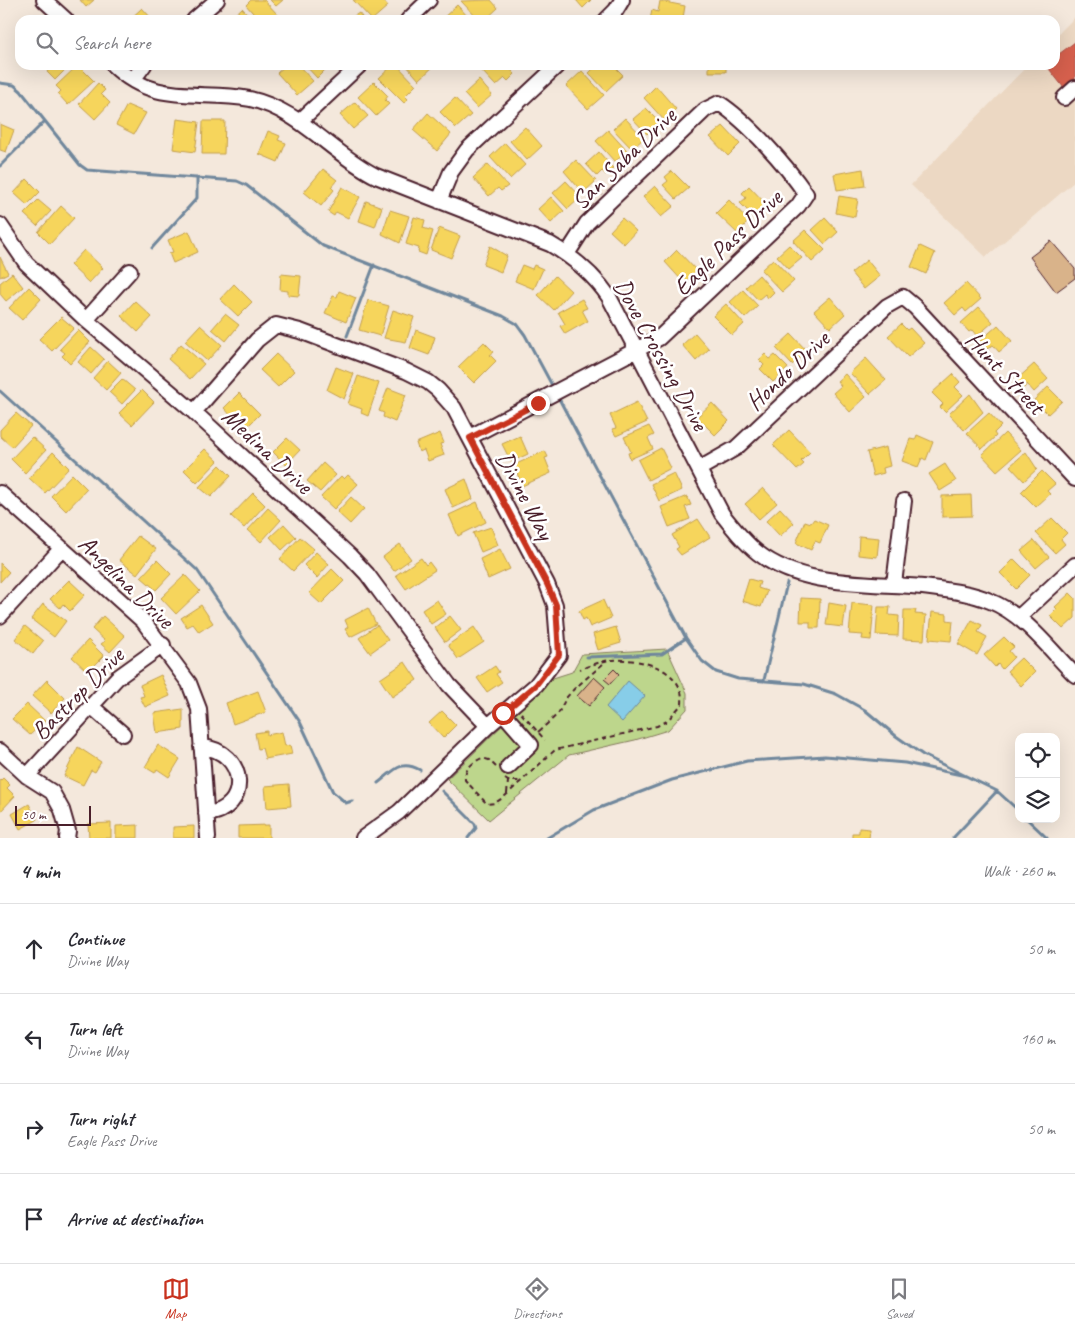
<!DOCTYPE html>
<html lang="en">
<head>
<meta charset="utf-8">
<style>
  body { margin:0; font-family:Caveat,sans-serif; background:#f7f7f7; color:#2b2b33 }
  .controls { position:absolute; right:15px; bottom:15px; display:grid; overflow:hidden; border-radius:10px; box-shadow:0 5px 20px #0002 }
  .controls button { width:45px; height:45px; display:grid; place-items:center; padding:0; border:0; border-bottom:1px solid #e1e1e2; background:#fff; color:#2b2b33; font:25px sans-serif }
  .scale { position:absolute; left:15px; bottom:12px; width:76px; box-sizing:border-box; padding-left:5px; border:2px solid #4a1f2b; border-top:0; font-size:14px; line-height:18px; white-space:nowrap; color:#4a1f2b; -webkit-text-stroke:4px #fff; paint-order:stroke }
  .stop { position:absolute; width:15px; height:15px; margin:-11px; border:4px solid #c8321e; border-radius:50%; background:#fff }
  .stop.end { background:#c8321e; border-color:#fff; box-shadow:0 1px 5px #0008 }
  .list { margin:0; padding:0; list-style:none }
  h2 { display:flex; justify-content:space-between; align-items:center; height:65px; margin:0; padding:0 20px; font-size:21px }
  h2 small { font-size:16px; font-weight:400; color:#7c7c81 }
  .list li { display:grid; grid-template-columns:32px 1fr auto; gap:15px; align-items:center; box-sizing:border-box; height:90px; padding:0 20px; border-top:1px solid #e1e1e2 }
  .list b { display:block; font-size:19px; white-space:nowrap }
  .list p { margin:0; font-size:16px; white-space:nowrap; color:#7c7c81 }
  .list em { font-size:16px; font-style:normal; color:#7c7c81 }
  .icon { flex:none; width:28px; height:28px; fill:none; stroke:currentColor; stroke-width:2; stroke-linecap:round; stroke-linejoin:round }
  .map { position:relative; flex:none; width:1075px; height:838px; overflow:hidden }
  .search { position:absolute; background:#fff; box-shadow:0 5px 20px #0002; left:15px; right:15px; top:15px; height:55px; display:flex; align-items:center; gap:12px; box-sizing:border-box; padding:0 18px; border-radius:15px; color:#7c7c81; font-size:19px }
  .sheet { height:425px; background:#fff }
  nav { display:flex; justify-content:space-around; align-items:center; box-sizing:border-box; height:70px; border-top:1px solid #e1e1e2; background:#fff; font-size:14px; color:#7c7c81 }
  nav a { display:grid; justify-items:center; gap:2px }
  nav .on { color:#c8321e }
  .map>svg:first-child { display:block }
  .built { fill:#ecd8c3 }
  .green { fill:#bdd68c; stroke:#847a5c }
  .water { fill:#87cde8; stroke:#6f879c }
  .homes { fill:#f6d55c; stroke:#c29e4d }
  .shops { fill:#d6604d; stroke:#ac4c43 }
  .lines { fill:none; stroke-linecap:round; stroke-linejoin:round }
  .stream { stroke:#6f879c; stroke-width:3 }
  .building { fill:#d9b38a; stroke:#4a1f2b }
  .minor-casing { stroke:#4a1f2b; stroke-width:18 }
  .path { stroke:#4a1f2b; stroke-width:2; stroke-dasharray:5 4; stroke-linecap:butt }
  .minor { stroke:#fff; stroke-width:14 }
  .route { stroke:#c8321e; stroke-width:6 }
  .labels { text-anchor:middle; stroke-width:5; stroke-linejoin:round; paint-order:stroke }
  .street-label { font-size:25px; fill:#4a1f2b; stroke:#fff }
</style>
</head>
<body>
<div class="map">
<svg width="1075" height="838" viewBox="0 0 1075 838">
  <rect width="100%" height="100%" fill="#f4e8dc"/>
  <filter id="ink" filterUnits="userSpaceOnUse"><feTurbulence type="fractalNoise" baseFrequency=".02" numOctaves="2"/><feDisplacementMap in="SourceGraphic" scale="10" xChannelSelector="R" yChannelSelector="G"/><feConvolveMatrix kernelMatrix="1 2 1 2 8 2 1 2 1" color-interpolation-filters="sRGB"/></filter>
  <g filter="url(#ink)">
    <path class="built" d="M1075 17V181L986 257 911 185 1028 65H1055V37Z"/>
    <path class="green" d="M667 649 687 693V709L668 730 635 740 569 755 489 820 447 779 550 679 572 672 582 654Z"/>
    <path class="water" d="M628 681 645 696 622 722 606 707Z"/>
    <path class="homes" d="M80 0H94L86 7Z
      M251 0H264L279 16 275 20H259L246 5Z
      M270 0H283L276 6Z
      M353 0H383L388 6 372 20Z
      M491 0 498 8 485 20H479L461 1Z
      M576 0H591L583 8Z
      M660 1 685 6 683 18 650 20 652 10 658 12Z
      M457 5 471 20H441Z
      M142 8 153 20H129Z
      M242 8 253 20H230V19Z
      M359 13 364 20H348Z
      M45 65H70L55 80 47 72 49 69Z
      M78 65 94 81 68 105 58 94 61 91 56 86Z
      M286 65H298L313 81 297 95 277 73Z
      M305 65H330L317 78Z
      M393 65H397L416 85 405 96 408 99 404 103 379 78Z
      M406 65H435L419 80Z
      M486 65H506L515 74 508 81 505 78 496 86 481 70Z
      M597 65H613L623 75 606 91 589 73Z
      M709 65H726V72H709Z
      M582 71 604 95 588 109 566 86Z
      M479 80 492 95 477 108 464 94Z
      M374 82 388 96 385 100 389 104 376 116 358 97Z
      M98 83 105 90 101 94 110 103 95 119 79 104Z
      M656 86 676 109 664 120 644 98Z
      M455 98 471 115 456 128 440 112Z
      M355 102 368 116 353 129 340 115Z
      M127 105 146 113 134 134 116 125Z
      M646 108 660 122 647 134 633 119Z
      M428 113 451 134 437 151 413 130Z
      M625 118 644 138 632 149 613 129Z
      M177 119 199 122 195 152 173 149Z
      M203 121H225L224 154H202Z
      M0 124 14 130 6 152 0 150Z
      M723 126 740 144 728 156 710 137Z
      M525 127 542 146 527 160 510 141Z
      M608 130 627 151 615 162 596 141Z
      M268 131 280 136 278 140 286 143 278 162 259 154Z
      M505 143 525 165 510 179 490 157Z
      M599 152 613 168 606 175 602 171 597 176 586 164Z
      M576 160 596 181 583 193 564 171Z
      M488 164 508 186 501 191 498 188 489 196 473 178Z
      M323 169 337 180 331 187 334 190 321 206 304 192Z
      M863 169 865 186 837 190 834 174Z
      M672 171 689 188 676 199 663 185 668 181 665 177Z
      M27 179 40 192 27 205 14 193Z
      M566 181 581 197 568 209 553 193Z
      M655 186 674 206 661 217 643 197Z
      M749 186 767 205 754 217 740 203 746 198 742 193Z
      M342 187 360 197 348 218 336 212 334 216 328 212Z
      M839 196 858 199 855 217 836 213Z
      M551 197 564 211 551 223 538 209Z
      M38 200 51 211 37 226 24 214Z
      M729 200 749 221 737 233 716 213Z
      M366 201 382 207 375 227 359 221Z
      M61 206 74 218 50 244 38 232Z
      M390 210 409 216 400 243 382 234Z
      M414 217 425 220 423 228 433 231 426 255 418 252 419 248 406 244Z
      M622 218 636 231 624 244 610 231Z
      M825 218 838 232 825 244 812 230Z
      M439 228 460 236 451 258 431 250Z
      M805 230 825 250 812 262 793 241Z
      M189 231 198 252 173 263 169 253 173 252 168 240Z
      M789 245 802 258 789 269 777 256Z
      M490 246 507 256 501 272 483 265Z
      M920 246 935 253 926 274 911 267Z
      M84 250 103 268 89 283 70 265Z
      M677 250 697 271 684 283 665 262Z
      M0 257 8 273 0 277Z
      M773 259 794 281 782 292 761 270Z
      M867 260 880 276 864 289 851 273Z
      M522 265 532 269 534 265 543 269 534 289 515 281Z
      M12 273 23 287 6 301 0 294V283Z
      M281 274 301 276 299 296 288 295V291L280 290Z
      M759 275 774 292 768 298 765 294 758 300 746 287Z
      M555 276 571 291 554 310 538 295Z
      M966 283 981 299 966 312 963 308 955 315 944 303Z
      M234 284 252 302 238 316 220 299Z
      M29 287 41 299 22 320 9 308Z
      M743 290 758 306 745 318 730 302Z
      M339 291 356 298 346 322 325 313 333 296 337 297Z
      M830 297 845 314 830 328 814 311Z
      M582 299 587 308 582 310 588 321 565 334 560 326 565 324 558 312Z
      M368 300 389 306 380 336 359 330Z
      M135 301 152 317 138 332 121 316Z
      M726 304 744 324 732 335 713 316Z
      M979 307 993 322 977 336 972 330 969 332 961 323Z
      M393 310 414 317 406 342 384 338Z
      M225 314 239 325 226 341 212 329Z
      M61 317 74 328 52 351 39 339Z
      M901 324 907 330 910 328 924 343 908 357 888 336Z
      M200 325 222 345 207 361 185 341Z
      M998 325 1012 341 999 352 993 345 987 349 980 341Z
      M78 330 90 342 70 364 62 356 65 353 60 349Z
      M416 330 435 337 429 355 410 348Z
      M695 333 709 349 696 361 682 345Z
      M791 334 807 351 792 365 776 348Z
      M484 342 494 352 490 355 496 361 474 383 458 367Z
      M181 344 204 364 190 379 168 359Z
      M91 347 104 359 91 374 78 362Z
      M276 354 294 371 278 387 260 370Z
      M765 354 770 359 775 355 788 368 773 382 760 369 764 365 759 360Z
      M866 358 886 380 870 394 850 373Z
      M108 361 121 373 106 390 93 378Z
      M1034 364 1048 379 1034 392 1027 384 1024 388 1016 380Z
      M336 367 354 374 344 399 327 390Z
      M845 374 866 397 850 412 833 393 841 386 837 381Z
      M953 374 960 382 955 387 963 395 945 412 940 407 943 404 932 393Z
      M358 376 379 383 368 416 361 413 362 409 348 404Z
      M122 379 135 390 122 404 109 392Z
      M1048 387 1062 401 1048 414 1034 400Z
      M388 388 406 395 395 422 383 417 384 413 379 411Z
      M142 390 154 402 132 425 119 413Z
      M239 393 260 414 244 430 224 408Z
      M970 394 983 412 964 430 949 414Z
      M637 402 647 422 616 436 612 429 616 428 610 415Z
      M712 403 729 421 715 435 697 417Z
      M16 413 31 426 12 447 0 436V430Z
      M989 413 1001 426 994 433 996 436 982 449 967 433Z
      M649 426 654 435 648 438 653 449 630 459 628 453 631 452 624 437Z
      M789 430 810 452 801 461 804 464 797 470 773 445Z
      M440 433 444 443 440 444 444 455 428 461 424 450 419 452 416 443Z
      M1005 433 1021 450 997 471 982 455Z
      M917 435 933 442 926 460 922 458 918 467 902 461 910 439 915 440Z
      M520 436 528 454 511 462 502 444Z
      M32 437 46 450 25 473 11 459Z
      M287 438 300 450 286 465 273 452Z
      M886 447 890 466 883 468 884 473 873 476 867 452Z
      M661 448 671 468 648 480 638 460Z
      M205 449 218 461 197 483 184 470Z
      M545 451 548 457 545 458 551 473 522 486 514 465Z
      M53 452 69 468 45 493 29 478Z
      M1026 452 1037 469 1024 481 1010 466Z
      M323 463 336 475 320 492 307 481Z
      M945 464 956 481 940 491 929 474Z
      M220 465 231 476 211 497 199 487Z
      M1042 471 1055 484 1047 491 1050 494 1036 507 1021 492Z
      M674 473 682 490 659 501 651 484Z
      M72 474 87 489 66 511 51 496Z
      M348 475 358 484 334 509 321 497 341 476 344 479Z
      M466 479 473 499 453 508 445 489Z
      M763 488 777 503 759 519 745 504Z
      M253 493 265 505 244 528 231 516Z
      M971 495 972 516 942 517V496Z
      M687 496 691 505 685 507 690 519 669 527 661 507Z
      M351 497 364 509 350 524 337 512Z
      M477 502 486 522 458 536 449 515Z
      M268 508 281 520 261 542 248 530Z
      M780 508 794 523 780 536 766 521Z
      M1052 518 1067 533 1061 539 1065 544 1055 553 1036 533Z
      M698 519 710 537 681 555 676 549 679 547 672 535Z
      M814 519 828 525 820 543 815 541 811 550 796 543 805 521 811 523Z
      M284 524 296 537 282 550 270 537Z
      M491 527 498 545 481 552 473 533Z
      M138 536 156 549 137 574 119 560Z
      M859 536 879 538 877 557 858 555Z
      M300 537 314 549 293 571 280 559Z
      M1034 540 1049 557 1036 568 1021 551Z
      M400 544 411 559 394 571 383 557Z
      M500 549 510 569 488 579 480 559Z
      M316 552 329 564 317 578 304 565Z
      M421 558 426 565 429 562 435 570 406 589 396 575Z
      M1014 559 1030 575 1016 589 1000 573Z
      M157 560 171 574 156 590 141 577Z
      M0 563 9 572 0 582Z
      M332 569 344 581 321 604 309 593Z
      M185 575 200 591 176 614 161 598Z
      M749 579 760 582 758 588 767 591 761 607 742 601Z
      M69 580 85 595 70 611 63 604 60 608 50 599Z
      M1070 593 1075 598V618L1063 629 1050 616 1057 609 1055 607Z
      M801 598 820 599 819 628H810V622H800Z
      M437 600 446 614 431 624 422 610Z
      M603 600 611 618 590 627 586 618 583 620 579 611Z
      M829 603 846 606 843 627 826 625Z
      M852 603 874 605 871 640 862 639 863 635 849 634Z
      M43 604 66 621 54 637 31 619Z
      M201 605 213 623 199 632 193 624 187 627 181 618Z
      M878 607H890L889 615 899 616 898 636 876 635Z
      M368 608 376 624 350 637 345 629 348 627 345 620Z
      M904 610H916L915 614 926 615 924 640 903 639Z
      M932 612 947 614V620L953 621 951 641 929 639Z
      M103 616 125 636 110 652 101 644 105 641 92 629Z
      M450 616 461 630 445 642 435 628Z
      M972 620 982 625 978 632 987 637 977 655 958 644Z
      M377 625 388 640 370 653 359 638Z
      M25 626 43 641 33 654 15 639Z
      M474 627 484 642 458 659 448 645Z
      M616 627 621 643 598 650 593 634Z
      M1004 637 1014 647 1009 651 1014 657 1002 669 998 664 995 667 984 655Z
      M88 640 104 656 88 672 72 657Z
      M1021 658 1035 672 1021 686 1007 671Z
      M405 662 417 680 392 697 380 679Z
      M495 666 499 672 496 674 502 682 487 692 477 678Z
      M161 675 170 696 145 707 140 697 144 696 140 685Z
      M47 680 65 698 51 713 32 696Z
      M258 691 266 712 233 724 226 703Z
      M27 704 45 721 30 735 12 719Z
      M183 709V729L157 733 154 713Z
      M442 711 456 725 443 738 429 723Z
      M267 731V735L282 732 285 746 290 745 292 754 265 759 262 748 258 749 255 733Z
      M158 745 180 759 169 777 157 769 155 773 145 767Z
      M78 747 101 762 95 772 91 770 83 785 64 776Z
      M3 778 10 785 7 788 15 796 0 812V781Z
      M289 784 291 806 267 808 265 786Z
      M29 804 37 820 20 829 12 814Z
      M111 823V838H89L88 824Z
      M138 825V838H116V826Z
      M269 825V838H238V826Z
      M194 826V838H173V827Z
      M859 828 870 829 869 838H852V833H859Z"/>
    <path class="shops" d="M1075 42V79L1064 88 1046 65H1055V57Z"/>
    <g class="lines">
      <path class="stream" d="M0 83 14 85 21 91 80 165 87 170 237 181 246 185 323 246 503 316 517 324 525 335 554 389
        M0 166 45 121
        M152 248 197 198V178
        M347 336 374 265
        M0 391 197 570 300 722 333 792 346 803 352 801
        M557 395 686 638 702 661 716 672 738 679 804 684 836 694 865 710 896 736 923 755 966 776
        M587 657 662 654 686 638
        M764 680 787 583
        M378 783C394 771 400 759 420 770
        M442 791 475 824 476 828 468 838
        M1027 819 1047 838
        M547 838 594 810 672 780 747 761 825 756 905 763 966 776 997 791 1019 811
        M953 838 997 791"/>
    </g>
    <path class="building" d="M1051 241 1075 269V278L1056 292 1030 257Z
      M614 669 619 674 610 684 604 679Z
      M594 677 605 687 589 706 577 696Z"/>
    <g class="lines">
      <g class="minor-casing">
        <path id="minor" d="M44 0 66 20
          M194 20 217 0
          M408 20 429 0
          M606 20 616 10 622 0
          M113 65C156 107 200 89 250 99 300 110 332 154 376 176L550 244C574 258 594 275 609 297L722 514C733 528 744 542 758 553 803 588 869 582 923 587 945 590 969 592 990 601 1025 615 1049 649 1075 675
          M133 80 144 65
          M1064 98 1075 88
          M300 121 360 65
          M439 201 451 172 467 150 558 65
          M0 225 26 263 86 320 194 412 350 556 367 574 449 685 488 726
          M86 320 130 271
          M194 412 257 340 276 325 300 331 406 371 428 382 438 390 454 408 547 584 555 605 559 655 536 685 488 726 399 812 363 838
          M470 437 659 338 798 206 806 194C786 165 748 122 719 103L705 110 587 223 567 254
          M699 469 736 448 887 306 903 297 915 307 1075 479
          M0 493 143 621 189 683 199 709 208 838
          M894 584 904 501
          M0 616 61 549
          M1019 617 1075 565
          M91 706 123 734
          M503 713 531 745 508 767
          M201 747C247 750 252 810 206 814
          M0 751 27 776 52 792 62 810 68 831 67 838
          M27 776 117 678 163 645"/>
      </g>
      <path class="path" d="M521 713 545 740
        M538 732 558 714 566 698 574 689 603 664
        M496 767 489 760 482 758C473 762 464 769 465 780L487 804 495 803 504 797 555 750 657 726 667 721 682 704C685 669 641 658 613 660 603 660 590 666 580 669
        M505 779 508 781H521
        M507 794 508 781"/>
      <use href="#minor" class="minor"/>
    </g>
  </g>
  <g class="lines" filter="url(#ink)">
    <path class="route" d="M503 713 536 685 559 655 556 605 547 584 470 438 538 403"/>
  </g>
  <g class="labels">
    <g class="street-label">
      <text transform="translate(623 158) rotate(-44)" y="9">San Saba Drive</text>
      <text transform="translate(727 242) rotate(-44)" y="9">Eagle Pass Drive</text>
      <text transform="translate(662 354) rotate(61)" y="9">Dove Crossing Drive</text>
      <text transform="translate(787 370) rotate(-43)" y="9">Hondo Drive</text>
      <text transform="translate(1006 372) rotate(47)" y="9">Hunt Street</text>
      <text transform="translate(268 450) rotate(43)" y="9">Medina Drive</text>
      <text transform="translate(526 495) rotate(62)" y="9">Divine Way</text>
      <text transform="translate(127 581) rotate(44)" y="9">Angelina Drive</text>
      <text transform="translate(77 693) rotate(-45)" y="9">Bastrop Drive</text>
    </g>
  </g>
</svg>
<div class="controls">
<button><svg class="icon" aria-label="locate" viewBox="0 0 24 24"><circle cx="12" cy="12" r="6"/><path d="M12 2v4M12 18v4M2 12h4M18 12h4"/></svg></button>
<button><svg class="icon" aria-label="layers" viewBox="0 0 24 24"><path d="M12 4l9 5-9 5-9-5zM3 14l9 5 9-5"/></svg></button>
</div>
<div class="scale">50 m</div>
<div class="stop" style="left:503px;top:713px"></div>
<div class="stop end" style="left:538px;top:403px"></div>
<div class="search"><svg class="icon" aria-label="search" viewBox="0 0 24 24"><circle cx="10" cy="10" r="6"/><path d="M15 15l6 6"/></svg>Search here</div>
</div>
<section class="sheet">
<h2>4 min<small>Walk · 260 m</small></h2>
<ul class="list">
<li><svg class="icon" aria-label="ahead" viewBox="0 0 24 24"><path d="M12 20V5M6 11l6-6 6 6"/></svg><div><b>Continue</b><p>Divine Way</p></div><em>50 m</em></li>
<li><svg class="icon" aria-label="left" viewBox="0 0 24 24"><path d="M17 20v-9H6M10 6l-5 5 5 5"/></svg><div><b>Turn left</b><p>Divine Way</p></div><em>160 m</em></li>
<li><svg class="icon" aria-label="right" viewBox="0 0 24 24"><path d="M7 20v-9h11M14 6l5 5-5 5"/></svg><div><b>Turn right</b><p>Eagle Pass Drive</p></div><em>50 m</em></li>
<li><svg class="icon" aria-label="arrive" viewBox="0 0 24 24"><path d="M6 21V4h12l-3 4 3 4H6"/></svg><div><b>Arrive at destination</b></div></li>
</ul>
</section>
<nav>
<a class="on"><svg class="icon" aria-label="map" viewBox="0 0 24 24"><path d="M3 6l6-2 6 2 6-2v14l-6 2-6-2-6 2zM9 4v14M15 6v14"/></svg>Map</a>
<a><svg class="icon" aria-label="directions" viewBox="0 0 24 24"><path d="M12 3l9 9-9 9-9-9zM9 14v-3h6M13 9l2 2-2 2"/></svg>Directions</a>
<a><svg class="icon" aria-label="saved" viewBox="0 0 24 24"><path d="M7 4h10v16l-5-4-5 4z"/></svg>Saved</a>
</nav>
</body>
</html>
